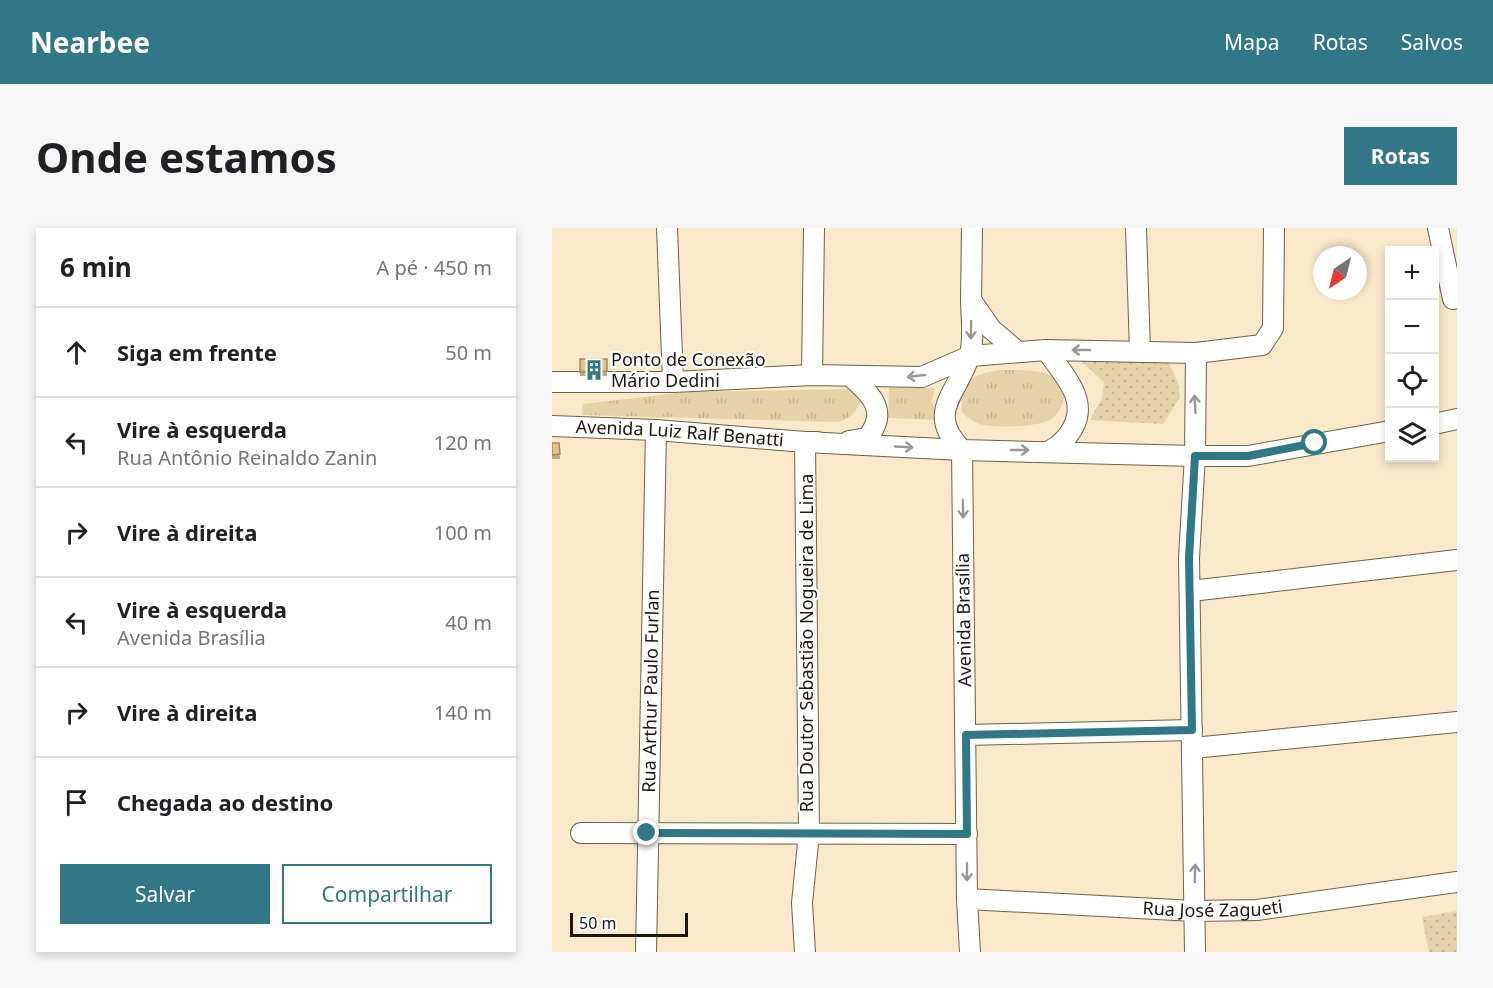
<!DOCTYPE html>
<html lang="pt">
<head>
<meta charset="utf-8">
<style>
  body { margin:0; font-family:"Noto Sans",sans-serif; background:#f6f6f6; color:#202124 }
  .controls { position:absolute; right:18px; top:18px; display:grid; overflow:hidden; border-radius:0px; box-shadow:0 3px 9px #0003 }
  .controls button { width:54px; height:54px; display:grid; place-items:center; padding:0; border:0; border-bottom:2px solid #e0e0e0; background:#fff; color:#202124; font:30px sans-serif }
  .compass { position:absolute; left:761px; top:18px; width:54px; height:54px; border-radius:50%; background:#fff; box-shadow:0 3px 9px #0003; rotate:215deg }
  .scale { position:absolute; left:18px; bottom:15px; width:118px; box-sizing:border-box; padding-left:6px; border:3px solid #1d170d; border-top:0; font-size:16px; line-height:21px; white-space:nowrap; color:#1d170d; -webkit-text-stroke:4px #fff; paint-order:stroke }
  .stop { position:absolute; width:18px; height:18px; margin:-14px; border:4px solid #327785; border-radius:50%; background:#fff }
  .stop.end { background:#327785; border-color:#fff; box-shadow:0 2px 6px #0008 }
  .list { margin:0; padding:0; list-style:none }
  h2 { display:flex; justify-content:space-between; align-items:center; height:78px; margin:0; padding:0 24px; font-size:26px }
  h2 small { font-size:20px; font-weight:400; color:#757577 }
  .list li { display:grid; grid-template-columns:39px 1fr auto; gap:18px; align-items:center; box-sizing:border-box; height:90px; padding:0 24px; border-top:2px solid #e0e0e0 }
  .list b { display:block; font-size:22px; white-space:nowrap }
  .list p { margin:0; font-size:20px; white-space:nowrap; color:#757577 }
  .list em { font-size:20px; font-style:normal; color:#757577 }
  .actions { display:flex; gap:12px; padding:18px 24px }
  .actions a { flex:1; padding:14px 0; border:2px solid #327785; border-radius:0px; text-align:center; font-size:21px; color:#327785 }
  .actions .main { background:#327785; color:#fff }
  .icon { flex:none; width:33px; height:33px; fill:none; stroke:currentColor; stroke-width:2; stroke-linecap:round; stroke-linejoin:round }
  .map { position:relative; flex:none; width:905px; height:724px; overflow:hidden; border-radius:0px }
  header { display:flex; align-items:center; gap:36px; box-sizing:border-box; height:84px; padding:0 30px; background:#327785; color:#fff }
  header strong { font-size:28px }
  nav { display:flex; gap:33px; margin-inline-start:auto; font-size:21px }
  .intro { display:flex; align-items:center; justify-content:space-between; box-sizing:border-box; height:144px; padding:0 36px }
  h1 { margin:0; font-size:42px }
  .button { padding:15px 27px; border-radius:0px; background:#327785; color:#fff; font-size:21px; font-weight:700 }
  main { display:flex; gap:36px; padding:0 36px }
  aside { flex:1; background:#fff; border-radius:0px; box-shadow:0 3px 9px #0003 }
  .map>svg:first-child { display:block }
  .grass { fill:url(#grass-tufts) }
  .park { fill:url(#park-dots) }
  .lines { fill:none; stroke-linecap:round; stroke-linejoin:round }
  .minor-casing { stroke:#6e6147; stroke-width:22 }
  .minor { stroke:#fff; stroke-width:20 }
  .wall { fill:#c2a974 }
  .building { fill:#e2c487; stroke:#9e895e; stroke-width:1.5 }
  .oneway { stroke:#999792 }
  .route { stroke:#327785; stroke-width:8 }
  .labels { text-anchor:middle; stroke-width:4.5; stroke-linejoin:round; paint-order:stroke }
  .poi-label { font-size:18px; fill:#1d170d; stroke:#fff; text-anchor:start }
  .street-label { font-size:18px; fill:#1d170d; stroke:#fff }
</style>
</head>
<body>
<header>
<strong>Nearbee</strong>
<nav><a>Mapa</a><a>Rotas</a><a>Salvos</a></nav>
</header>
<div class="intro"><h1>Onde estamos</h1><a class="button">Rotas</a></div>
<main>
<aside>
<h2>6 min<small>A pé · 450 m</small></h2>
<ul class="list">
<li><svg class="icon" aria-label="ahead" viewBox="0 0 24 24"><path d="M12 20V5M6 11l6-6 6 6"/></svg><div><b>Siga em frente</b></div><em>50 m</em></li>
<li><svg class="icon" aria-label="left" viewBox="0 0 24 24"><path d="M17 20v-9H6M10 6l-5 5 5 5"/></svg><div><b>Vire à esquerda</b><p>Rua Antônio Reinaldo Zanin</p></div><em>120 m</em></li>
<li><svg class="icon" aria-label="right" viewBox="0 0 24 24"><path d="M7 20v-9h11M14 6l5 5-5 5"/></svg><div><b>Vire à direita</b></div><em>100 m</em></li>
<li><svg class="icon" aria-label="left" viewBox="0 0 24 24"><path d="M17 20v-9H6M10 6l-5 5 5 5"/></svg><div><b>Vire à esquerda</b><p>Avenida Brasília</p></div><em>40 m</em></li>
<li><svg class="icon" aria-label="right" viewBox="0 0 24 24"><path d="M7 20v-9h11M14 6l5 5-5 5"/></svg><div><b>Vire à direita</b></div><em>140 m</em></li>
<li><svg class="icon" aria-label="arrive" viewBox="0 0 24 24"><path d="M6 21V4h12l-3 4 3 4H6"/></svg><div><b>Chegada ao destino</b></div></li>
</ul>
<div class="actions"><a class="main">Salvar</a><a>Compartilhar</a></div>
</aside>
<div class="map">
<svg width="905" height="724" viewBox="0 0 905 724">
  <defs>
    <pattern id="grass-tufts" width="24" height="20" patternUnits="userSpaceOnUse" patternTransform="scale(1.5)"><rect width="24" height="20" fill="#e6d2a9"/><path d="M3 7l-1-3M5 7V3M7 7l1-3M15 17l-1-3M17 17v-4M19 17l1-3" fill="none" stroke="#c5b490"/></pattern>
    <pattern id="park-dots" width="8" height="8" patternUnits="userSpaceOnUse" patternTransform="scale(1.5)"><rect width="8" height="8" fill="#e6d2a9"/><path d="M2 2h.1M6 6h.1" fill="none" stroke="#c5b490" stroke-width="1.8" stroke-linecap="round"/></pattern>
  </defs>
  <rect width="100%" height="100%" fill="#f8e9cb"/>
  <path class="grass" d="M449 142C468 142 522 139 511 174 509 181 504 188 498 192 486 199 437 201 425 195 419 193 414 188 410 184 408 153 420 146 449 142Z
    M337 160H383L380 173 386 192 336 190Z
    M306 161 309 174C303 185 297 191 286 194L30 187 31 176 135 164Z"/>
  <path class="park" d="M529 133H616L626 155 628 169 611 196 538 192 550 170 552 154Z
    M905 683V724H877L870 689Z"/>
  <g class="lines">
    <g class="minor-casing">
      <g id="minor">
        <path d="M115 0 121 154"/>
        <path d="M584 0 588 123"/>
        <path d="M886 0 901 71"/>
        <path d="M419 72 420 0"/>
        <path d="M494 122C511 146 539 173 519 203 514 211 507 218 499 222"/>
        <path d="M260 147 262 0"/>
        <path d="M0 154H121L260 147 370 149 418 128 494 122 644 125 710 117 721 100 722 0"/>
        <path d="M882 196 905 191"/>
        <path id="s1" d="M0 198 104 202 253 214 410 222 643 228H696L838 203"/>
        <path d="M297 213 315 210C337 184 320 167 299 149"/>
        <path d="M639 363 905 332"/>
        <path d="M414 507 640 502"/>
        <path d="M641 520 905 494"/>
        <path d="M29 605 415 606"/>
        <path id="s2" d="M415 671 642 683 705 682 905 654"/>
        <path id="s3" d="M94 724 104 202"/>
        <path d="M253 724 250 675 257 605 253 214H265"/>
        <path d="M418 724 415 671 410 222C373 185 405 166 417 129 423 113 419 89 419 72L439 101 466 124"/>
        <path d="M643 724 637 330 643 228 644 125"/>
      </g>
    </g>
    <use href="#minor" class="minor"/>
  </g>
  <path class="wall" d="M28 131H55V148H28Z
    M0 215H7L8 231H0Z"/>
  <path class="building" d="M28 131H55V143L28 144Z
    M0 215H7L8 226 0 227Z"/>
  <defs><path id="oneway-shaft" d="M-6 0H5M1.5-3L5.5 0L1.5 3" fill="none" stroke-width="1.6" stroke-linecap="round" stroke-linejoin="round" transform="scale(1.5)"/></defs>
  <g class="oneway">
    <use href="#oneway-shaft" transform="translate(419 102) rotate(91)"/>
    <use href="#oneway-shaft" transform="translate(529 122) rotate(-180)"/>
    <use href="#oneway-shaft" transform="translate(364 148) rotate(174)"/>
    <use href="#oneway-shaft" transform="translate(643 176) rotate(-93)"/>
    <use href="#oneway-shaft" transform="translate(352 219) rotate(3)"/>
    <use href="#oneway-shaft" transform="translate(468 222)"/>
    <use href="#oneway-shaft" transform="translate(411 281) rotate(89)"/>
    <use href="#oneway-shaft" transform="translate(415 644) rotate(90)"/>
    <use href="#oneway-shaft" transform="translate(643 645) rotate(-89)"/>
  </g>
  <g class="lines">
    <path class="route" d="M95 605 415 606 414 507 640 502 637 330 643 228H696L763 215"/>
  </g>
  <defs>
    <g id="building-bare" transform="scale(1.62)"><path d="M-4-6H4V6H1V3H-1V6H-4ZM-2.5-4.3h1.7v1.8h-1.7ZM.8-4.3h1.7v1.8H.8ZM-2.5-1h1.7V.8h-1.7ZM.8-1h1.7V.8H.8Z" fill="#327785" stroke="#fff" stroke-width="2.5" paint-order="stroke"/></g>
  </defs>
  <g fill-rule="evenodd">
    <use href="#building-bare" x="42" y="142"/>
  </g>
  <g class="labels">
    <g class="poi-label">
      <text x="59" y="138">Ponto de Conexão<tspan x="59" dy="21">Mário Dedini</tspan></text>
    </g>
    <g class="street-label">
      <text dy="6" stroke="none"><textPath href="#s1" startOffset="128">Avenida Luiz Ralf Benatti</textPath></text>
      <text transform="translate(412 392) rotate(-91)" y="6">Avenida Brasília</text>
      <text transform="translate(255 415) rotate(-90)" y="6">Rua Doutor Sebastião Nogueira de Lima</text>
      <text dy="6" stroke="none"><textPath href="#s3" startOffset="261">Rua Arthur Paulo Furlan</textPath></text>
      <text dy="6" stroke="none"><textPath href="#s2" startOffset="246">Rua José Zagueti</textPath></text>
    </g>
  </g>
</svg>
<div class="controls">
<button>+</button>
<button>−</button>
<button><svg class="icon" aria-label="locate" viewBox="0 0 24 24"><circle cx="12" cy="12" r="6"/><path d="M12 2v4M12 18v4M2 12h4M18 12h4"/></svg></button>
<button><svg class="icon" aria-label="layers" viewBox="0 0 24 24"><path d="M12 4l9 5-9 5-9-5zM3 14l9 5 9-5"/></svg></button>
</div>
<svg class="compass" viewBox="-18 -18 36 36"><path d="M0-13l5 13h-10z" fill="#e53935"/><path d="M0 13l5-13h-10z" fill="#757577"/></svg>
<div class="scale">50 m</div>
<div class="stop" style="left:763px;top:215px"></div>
<div class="stop end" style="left:95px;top:605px"></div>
</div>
</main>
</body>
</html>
